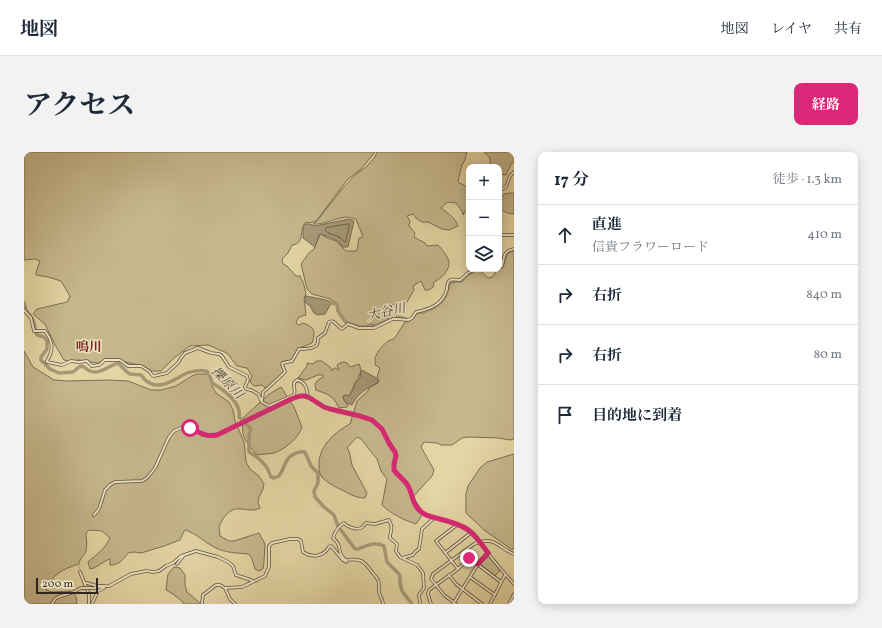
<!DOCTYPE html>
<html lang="ja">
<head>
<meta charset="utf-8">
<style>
  body { margin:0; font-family:Vollkorn,"Noto Serif JP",serif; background:#f2f2f3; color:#1f2937 }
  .controls { position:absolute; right:12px; top:12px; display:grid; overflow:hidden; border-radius:8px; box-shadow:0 2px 10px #0003 }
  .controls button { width:36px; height:36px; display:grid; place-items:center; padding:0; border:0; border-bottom:1px solid #e0e1e3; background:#fff; color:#1f2937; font:20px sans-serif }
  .scale { position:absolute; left:12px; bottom:10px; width:62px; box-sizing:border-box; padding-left:4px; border:2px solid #31251f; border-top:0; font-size:11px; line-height:14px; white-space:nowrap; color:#31251f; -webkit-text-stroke:3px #ede4c4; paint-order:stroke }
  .stop { position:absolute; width:12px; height:12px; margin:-9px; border:3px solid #db2777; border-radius:50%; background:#fff }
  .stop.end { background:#db2777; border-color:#fff; box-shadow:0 1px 4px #0008 }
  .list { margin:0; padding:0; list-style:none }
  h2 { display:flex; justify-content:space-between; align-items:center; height:52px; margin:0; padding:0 16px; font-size:17px }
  h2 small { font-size:13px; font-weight:400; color:#747a83 }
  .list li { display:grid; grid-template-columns:26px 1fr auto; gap:12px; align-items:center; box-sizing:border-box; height:60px; padding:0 16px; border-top:1px solid #e0e1e3 }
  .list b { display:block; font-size:15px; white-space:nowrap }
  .list p { margin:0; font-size:13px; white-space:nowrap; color:#747a83 }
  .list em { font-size:13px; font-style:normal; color:#747a83 }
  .icon { flex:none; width:22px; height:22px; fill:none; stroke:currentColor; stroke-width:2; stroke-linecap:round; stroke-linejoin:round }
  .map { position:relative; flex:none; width:490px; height:452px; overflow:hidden; border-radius:8px }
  header { display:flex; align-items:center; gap:24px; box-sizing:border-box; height:56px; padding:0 20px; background:#fff; border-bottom:1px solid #e0e1e3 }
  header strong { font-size:19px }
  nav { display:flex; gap:22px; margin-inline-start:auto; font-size:14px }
  .intro { display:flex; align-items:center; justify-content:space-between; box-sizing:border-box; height:96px; padding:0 24px }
  h1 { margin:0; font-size:28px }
  .button { padding:10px 18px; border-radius:8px; background:#db2777; color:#fff; font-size:14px; font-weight:700 }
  main { display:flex; gap:24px; padding:0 24px }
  aside { flex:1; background:#fff; border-radius:8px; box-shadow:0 2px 10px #0003 }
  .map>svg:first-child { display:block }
  .green { fill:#c6b78d; stroke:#7c6e56 }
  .water { fill:#a79977; stroke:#786b54 }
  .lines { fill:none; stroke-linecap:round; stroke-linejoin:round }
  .shore { stroke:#6c5f4b; stroke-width:1 }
  .river { stroke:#a79977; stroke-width:3.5 }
  .minor-tunnel { stroke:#c0b289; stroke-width:2; stroke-dasharray:2 1; stroke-linecap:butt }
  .minor-casing { stroke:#5e5140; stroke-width:3.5 }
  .minor { stroke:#ede4c4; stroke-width:2 }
  .minor-bridge-casing { stroke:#5e5140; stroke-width:3.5; stroke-linecap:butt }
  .minor-bridge { stroke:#ede4c4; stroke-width:2 }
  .route { stroke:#db2777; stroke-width:5 }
  .labels { text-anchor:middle; stroke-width:3; stroke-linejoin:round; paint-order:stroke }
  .water-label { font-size:13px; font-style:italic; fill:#544839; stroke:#ede4c4 }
  .neighbourhood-label { font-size:13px; font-weight:bold; fill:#7a1f14; stroke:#ede4c4 }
</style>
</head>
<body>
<header>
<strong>地図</strong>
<nav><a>地図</a><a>レイヤ</a><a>共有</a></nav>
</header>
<div class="intro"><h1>アクセス</h1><a class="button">経路</a></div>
<main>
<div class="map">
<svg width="490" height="452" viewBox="0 0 490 452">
  <rect width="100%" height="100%" fill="#e4d5a4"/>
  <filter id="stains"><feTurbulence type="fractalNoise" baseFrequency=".005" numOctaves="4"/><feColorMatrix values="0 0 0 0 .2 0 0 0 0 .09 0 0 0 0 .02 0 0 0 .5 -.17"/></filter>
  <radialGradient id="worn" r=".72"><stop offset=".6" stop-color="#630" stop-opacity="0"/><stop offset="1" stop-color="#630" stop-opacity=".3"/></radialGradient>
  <path class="green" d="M0 0H351L337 17 324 27 292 69 286 71 282 70C274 78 282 92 268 93L264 101 258 107 259 112 263 114 272 124H277L276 125C280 130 281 137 282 143L281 144 280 146 282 163 275 165 272 170 273 172 275 173 279 171C291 175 292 180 288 191L276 196 268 208 266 209H260L258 210 257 213 260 218V220L248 232 241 236 238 233 230 234 226 230 228 224 223 216 213 214 203 201 184 193 166 194 150 206 137 219H128L119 214 87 207 74 211 55 208 45 209 40 208 31 193 21 172 9 162 13 157 43 150 46 144 37 129 24 125 12 123V120L16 109 11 107 0 108Z
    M353 0H443L441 8 438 13 434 29 435 31C435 31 441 33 441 34 447 38 445 50 445 57L444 58 441 59 439 63 438 59 432 51C423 50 424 49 417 56 423 61 431 65 434 74L425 78 418 77 404 70H398L392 66 389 62 383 64 386 69 385 74 391 81 390 85 401 91 403 94 414 93C418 97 424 105 425 110 426 118 417 127 410 130L409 135 405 138H401L397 129 389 134 390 138 383 150 372 153 365 152 364 153V167L352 173 346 172 340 175 325 171 322 169 315 160 314 152 306 147 288 142 283 137 277 112 285 101 290 97 296 83 297 82 303 86 312 89 322 99H333L335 86 339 85 332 67C329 67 326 65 323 65 311 66 300 73 289 72L293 69 318 37 331 23 342 15 351 5Z
    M460 0H490V10L487 12 482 23 475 22V15H466V6Z
    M486 41H490V62C478 61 475 57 475 45H478L480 42Z
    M490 99V287L486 288 475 286 444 285 438 286 428 293H417L413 291 400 290 397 295 410 318 408 324 389 345 398 358 397 365 392 372C380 368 367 362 358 353L363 327 357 319 353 307 337 287 333 285 323 296 325 299 328 313 343 341 341 346C332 346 326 342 318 338 311 335 302 330 297 324 295 321 295 316 295 312 295 294 311 280 326 272L333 249 343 240 346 235 354 231 355 228 353 225 356 216 351 213C352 211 351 209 351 207 352 200 363 187 370 187L381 170 386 169 392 162 395 161H400L415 153 421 147 427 131 438 130C443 125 451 115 459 121 461 123 462 125 464 126L469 125 472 119 479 115C482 107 480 101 490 99Z
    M0 199 9 215 30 228 43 229 84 228 104 229 127 238H137L152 234 168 224 173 222H185L188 228V234L192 241 205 250 209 258 211 269 220 290 222 310 226 317 235 324 240 332 239 337 235 345 234 351 236 356C228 360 224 357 216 357 206 355 199 366 195 374L196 384 205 389H210L235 381 241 392 240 409 239 417 235 419 231 417 228 407 225 402C213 401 201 401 190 395 180 390 173 382 162 378L160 379 156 388 140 394 117 401 110 400 104 401C100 407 94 414 86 413V407H85L70 416 66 417 64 410C72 403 82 396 86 386L78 379 65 378 62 381C62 387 64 395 61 401 59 405 56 406 55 412 39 417 28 422 22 438L28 440 47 439 52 444 53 452H0Z
    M292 209H298L307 216 308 219 310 216H311L315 218 313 214 314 212 319 210 323 211 326 215 335 212C339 220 335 224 331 231 329 235 328 239 325 244L321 243 319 244C319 248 321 250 324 253L323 255 315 256 310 247 303 242 292 238 291 232 294 228 299 225V223H294L282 228 274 226 283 214V211L289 212Z
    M257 235 270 255 278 275C274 287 261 297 250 301 245 302 238 302 233 303 221 288 217 287 219 266L244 243Z
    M490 302V397H487L460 378 442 361V342L444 334 456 316 463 310Z
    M465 404 476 418 471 424 457 413V411Z
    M150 415 156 416 161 423V433L163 440 177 452H159V450L149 442 142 438 144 422Z"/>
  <path class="water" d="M325 67 330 69 324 95H319C317 94 316 92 315 90 312 87 299 83 296 82L295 83 291 95 279 86V76L281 72H285L291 74Z
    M281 144H282C291 146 300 147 308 150L301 162 294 163 290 161 286 154 282 151Z
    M338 218 354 227 353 231C343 236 333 242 328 253 324 252 320 250 319 245L322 243 325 244 329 238 331 231 336 226 337 219Z"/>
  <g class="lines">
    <path class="shore" d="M323 72H325V74L322 88 321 90C318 88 316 85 313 84 308 82 304 82 301 78L302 76Z"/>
    <path class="river" d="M475 117 478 115 483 101 484 99
      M447 120 455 117
      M0 151 2 158 8 166 10 170 12 181 13 183 20 185 23 189V197L17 205V208L26 217 35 221 49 220 55 215 58 214C61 215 63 218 66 219 76 223 84 214 94 211L103 220 106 222 117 223C119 225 121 229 124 230 136 239 152 226 163 221 168 219 177 218 182 219L185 221 188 231C197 236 213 247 215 259 216 261 215 263 215 265L227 277 225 283V300C228 302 231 303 234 306 241 312 244 316 247 325L250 326 255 324C257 320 259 318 260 314 261 312 262 310 263 308 267 302 275 299 281 300L287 314 294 321V331L290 339 291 345 300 355 310 363 314 374 331 397H334C343 394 351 389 360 394L363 410 374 421 376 424V431L378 439 388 452
      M303 151H307L313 152 314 159 321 169 325 172 337 175H348L355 173 369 166 373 165 382 167
      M393 160C405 159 418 154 422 142 424 138 424 133 426 129H436L438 128"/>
    <path class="minor-tunnel" d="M56 420C50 394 53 383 70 363"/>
    <g class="minor-casing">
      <path id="minor" d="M475 37H478L482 35 486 24 490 20
        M475 83H490
        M475 115 478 114C481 104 478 100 490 97
        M0 158 7 166 10 179H21C29 190 30 197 23 209V210L38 213 47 209 55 210 63 209 68 214 75 213 81 208H96L104 214H117L125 219 128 223 130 224 143 221 154 211 157 206 161 201 174 196 187 201 195 202 198 204 205 215 223 224 224 228 221 235 222 237 227 238 234 242 238 250 245 254 270 243C272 238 269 235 270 231L273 228C282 230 283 237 284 245
        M238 249 239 240 246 234 261 220 258 212 259 211 268 209 275 197C280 197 290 197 293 193 294 191 294 187 294 186L301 181 305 170C311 167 312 174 318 177L324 172 335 176H350L369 167H373L384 168 388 166 392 160C407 157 419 152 423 137 423 134 423 130 426 128 428 127 433 128 436 128L444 121 451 117
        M70 363 75 357 81 338 86 333 91 330 118 329 123 326 131 316 145 285 150 279 157 276H162L171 278 179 283 188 284 193 283 273 245 278 244 284 245 300 255 306 257 336 264 348 268 358 277 365 291 371 300 372 305 370 312V318C374 324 381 328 384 334 390 345 389 356 401 363 415 370 434 368 447 379 454 385 459 393 464 401 472 412 481 422 490 432
        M421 401 448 380
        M378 406 389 403 391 400 395 397 398 377 410 366
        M322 408C337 406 340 409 348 420 350 423 353 425 354 428 356 431 354 436 355 440 356 445 359 447 359 452
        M322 410V408C314 402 317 399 314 392 313 389 311 388 309 386 311 380 314 374 320 371 323 375 332 378 337 376 339 375 340 373 342 371L351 372 365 368C370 378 366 378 366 386L373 392 372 399 376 405 393 413 399 421 400 436 395 443 396 452
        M153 412 160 403
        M434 417 412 389 434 372
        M56 420 65 442V452
        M425 423 432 432 458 452
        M446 425 471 443
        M61 431H63L73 434H81
        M67 436C73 437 79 434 85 434L107 422 122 419 129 420 135 419 142 414 149 411 157 404 172 399 194 405 204 410 209 414 212 423 227 428 228 429
        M201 436 206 447 211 452
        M28 452 31 447 34 445 50 440 55 437 58 436
        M68 452 74 439 80 436
        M178 452 179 443 192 433H196L201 436 218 435 241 424 245 415V394L248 391 266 387H274L277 389 279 400C288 406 299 405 305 395L307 394 319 408 322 410
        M407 452 404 442 405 438 412 433 407 427 409 422 450 392C471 383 474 396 490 402
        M429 452 454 412 465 401
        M432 452 420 443 412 433 434 417 445 406 477 430
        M466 452 481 423
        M485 452 490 442"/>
    </g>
    <use href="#minor" class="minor"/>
    <g class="minor-bridge-casing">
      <path id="minor-bridge" d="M58 436H67"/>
    </g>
    <use href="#minor-bridge" class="minor-bridge"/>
  </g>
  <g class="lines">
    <path class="route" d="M166 276C177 281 181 285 193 283L267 247 276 244H281L286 246 300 255 306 257 336 264 348 268 358 277 365 291 371 300 372 304 370 312V318C374 324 381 328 384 334 389 342 388 353 396 359 401 364 408 365 416 367 443 374 448 378 464 401L454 412 445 406"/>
  </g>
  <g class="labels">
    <g class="water-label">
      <text transform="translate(362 159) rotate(-13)" y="5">大谷川</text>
      <text transform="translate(204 230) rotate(46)" y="5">擽原川</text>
    </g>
    <g class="neighbourhood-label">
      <text x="65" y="199">鳴川</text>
    </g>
  </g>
  <rect width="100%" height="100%" filter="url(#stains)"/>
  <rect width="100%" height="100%" fill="url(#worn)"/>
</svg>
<div class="controls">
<button>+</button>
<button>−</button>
<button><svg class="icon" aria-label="layers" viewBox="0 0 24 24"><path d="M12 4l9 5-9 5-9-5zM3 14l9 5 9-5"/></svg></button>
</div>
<div class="scale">200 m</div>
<div class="stop" style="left:166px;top:276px"></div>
<div class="stop end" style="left:445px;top:406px"></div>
</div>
<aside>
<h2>17 分<small>徒歩 · 1.3 km</small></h2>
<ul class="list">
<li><svg class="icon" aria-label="ahead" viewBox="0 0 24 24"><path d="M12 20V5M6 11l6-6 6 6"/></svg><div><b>直進</b><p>信貴フラワーロード</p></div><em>410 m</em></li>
<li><svg class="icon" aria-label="right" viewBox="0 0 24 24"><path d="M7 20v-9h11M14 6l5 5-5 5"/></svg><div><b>右折</b></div><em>840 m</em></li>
<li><svg class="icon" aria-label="right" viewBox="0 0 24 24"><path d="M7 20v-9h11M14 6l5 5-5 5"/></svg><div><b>右折</b></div><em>80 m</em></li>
<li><svg class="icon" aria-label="arrive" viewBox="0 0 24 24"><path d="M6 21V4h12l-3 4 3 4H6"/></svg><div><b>目的地に到着</b></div></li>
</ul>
</aside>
</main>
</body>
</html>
